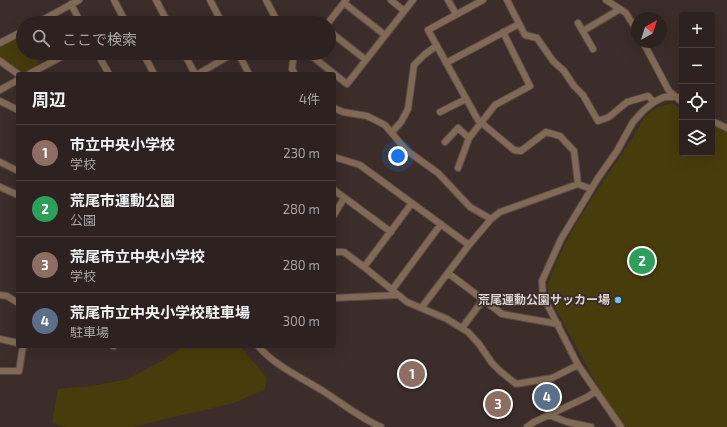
<!DOCTYPE html>
<html lang="ja">
<head>
<meta charset="utf-8">
<style>
  body { margin:0; font-family:"Exo 2","Noto Sans JP",sans-serif; background:#352a29; color:#f1f3f6 }
  .controls { position:absolute; right:12px; top:12px; display:grid; overflow:hidden; border-radius:4px; box-shadow:0 4px 16px #0002 }
  .controls button { width:36px; height:36px; display:grid; place-items:center; padding:0; border:0; border-bottom:1px solid #483f3e; background:#2d2220; color:#f1f3f6; font:20px sans-serif }
  .compass { position:absolute; left:631px; top:12px; width:36px; height:36px; border-radius:50%; background:#2d2220; box-shadow:0 4px 16px #0002; rotate:39deg }
  .you { position:absolute; left:398px; top:156px; width:14px; height:14px; margin:-10px; border:3px solid #fff; border-radius:50%; background:#1a73e8; box-shadow:0 0 0 6px #1a73e833 }
  .badge { display:grid; place-items:center; width:26px; height:26px; border-radius:50%; background:#8bbbb9; color:#fff; font-size:13px; font-weight:700 }
  .pin { position:absolute; translate:-50% -50%; border:2px solid #fff; box-shadow:0 1px 4px #0006 }
  .list { margin:0; padding:0; list-style:none }
  h2 { display:flex; justify-content:space-between; align-items:center; height:52px; margin:0; padding:0 16px; font-size:17px }
  h2 small { font-size:13px; font-weight:400; color:#a7a4a5 }
  .list li { display:grid; grid-template-columns:26px 1fr auto; gap:12px; align-items:center; box-sizing:border-box; height:56px; padding:0 16px; border-top:1px solid #483f3e }
  .list b { display:block; font-size:15px; white-space:nowrap }
  .list p { margin:0; font-size:13px; white-space:nowrap; color:#a7a4a5 }
  .list em { font-size:13px; font-style:normal; color:#a7a4a5 }
  .icon { flex:none; width:22px; height:22px; fill:none; stroke:currentColor; stroke-width:2; stroke-linecap:round; stroke-linejoin:round }
  .map { position:relative; flex:none; width:727px; height:427px; overflow:hidden }
  .search { position:absolute; background:#2d2220; box-shadow:0 4px 16px #0002; left:16px; top:16px; width:320px; height:44px; display:flex; align-items:center; gap:10px; box-sizing:border-box; padding:0 14px; border-radius:22px; color:#a7a4a5; font-size:15px }
  .panel { position:absolute; background:#2d2220; box-shadow:0 4px 16px #0002; left:16px; top:72px; width:320px; height:276px; border-radius:4px }
  .map>svg:first-child { display:block }
  .green { fill:#473c0b }
  .lines { fill:none; stroke-linecap:round; stroke-linejoin:round }
  .minor-casing { stroke:#594b48; stroke-width:8 }
  .minor { stroke:#816a55; stroke-width:6 }
  .poi-dot { fill:#6bc3f2; stroke:#3c2d2a; stroke-width:1.5 }
  .labels { text-anchor:middle; stroke-width:3.5; stroke-linejoin:round; paint-order:stroke }
  .poi-label { font-size:12px; font-weight:bold; fill:#ddd3d0; stroke:#3c2d2a; text-anchor:end }
</style>
</head>
<body>
<div class="map">
<svg width="727" height="427" viewBox="0 0 727 427">
  <rect width="100%" height="100%" fill="#3c2d2a"/>
  <path class="green" d="M22 34 23 36V53H33L40 66 23 74 0 57V47Z
    M672 103 682 109V153H712V126L727 132V427H625L607 402 596 383 551 300 547 287C566 232 597 191 629 143 637 132 641 119 652 111 657 107 666 105 672 103Z
    M184 346H240L267 378 265 389 234 403 132 427H65L52 423 58 389 92 386 128 379 163 360Z"/>
  <g class="lines">
    <g class="minor-casing">
      <path id="minor" d="M114 0 126 23
        M156 0 168 23
        M210 0 222 23
        M266 0 278 23
        M391 0 404 11
        M448 0 456 14
        M483 0 428 30 478 120 514 150 521 151 546 132 560 136 574 151 578 184
        M507 0 525 35 537 38 553 61 564 71 574 86 583 95 598 121 609 117 627 102 648 96 654 102
        M606 0 626 13 637 31
        M344 3 385 35
        M71 4 81 23
        M37 23 79 0
        M328 23 346 0
        M578 23 593 49
        M329 31 366 60
        M583 31 620 9
        M643 42 669 91 682 102
        M0 43 23 31
        M97 53 109 74
        M143 53 154 74
        M184 53 195 74
        M238 53 249 74
        M294 53 292 69 295 74
        M308 53 347 84 413 0
        M0 61 18 74
        M446 63 519 24
        M29 74 69 53
        M198 74 234 53
        M0 90 18 80
        M0 101 18 110
        M334 108 343 112 367 116 385 125 406 150 438 173 470 207 491 219
        M440 112 466 99
        M712 121 727 128
        M392 132 401 122 408 109 414 65 424 55 436 46
        M445 142 458 128 469 138
        M334 157 360 165 469 245
        M0 162 18 171
        M458 168 469 138 495 105 530 86 503 32
        M0 187 18 195
        M334 190 391 232
        M334 215 344 198
        M334 252H344L364 267 407 302 447 319 468 332 479 344 492 363 500 371 516 384 552 378 578 365
        M364 267 412 203
        M448 273 502 314 558 324
        M392 290 441 224
        M0 295 7 296 18 303
        M334 298 398 295
        M422 307 469 245 491 219 500 212 578 184 591 189
        M462 328 483 300
        M0 339 18 343
        M113 346H114
        M258 346C276 367 303 378 326 393 343 404 362 419 381 427
        M0 371H19L23 346
        M549 415 567 422 591 427
        M527 427 534 422 587 397 596 391
        M621 427 578 365 543 296 542 281 561 239 598 178 617 151 633 122 643 111 654 102 664 97H677"/>
    </g>
    <use href="#minor" class="minor"/>
  </g>
  <circle class="poi-dot" cx="618" cy="300" r="4"/>
  <g class="labels">
    <g class="poi-label">
      <text x="610" y="304">荒尾運動公園サッカー場</text>
    </g>
  </g>
</svg>
<div class="controls">
<button>+</button>
<button>−</button>
<button><svg class="icon" aria-label="locate" viewBox="0 0 24 24"><circle cx="12" cy="12" r="6"/><path d="M12 2v4M12 18v4M2 12h4M18 12h4"/></svg></button>
<button><svg class="icon" aria-label="layers" viewBox="0 0 24 24"><path d="M12 4l9 5-9 5-9-5zM3 14l9 5 9-5"/></svg></button>
</div>
<svg class="compass" viewBox="-18 -18 36 36"><path d="M0-13l5 13h-10z" fill="#e53935"/><path d="M0 13l5-13h-10z" fill="#a7a4a5"/></svg>
<div class="you"></div>
<div class="pin badge" style="left:412px;top:374px;background:#8d6e63">1</div>
<div class="pin badge" style="left:642px;top:261px;background:#2e9e5b">2</div>
<div class="pin badge" style="left:498px;top:404px;background:#8d6e63">3</div>
<div class="pin badge" style="left:547px;top:397px;background:#5c6f8a">4</div>
<div class="search"><svg class="icon" aria-label="search" viewBox="0 0 24 24"><circle cx="10" cy="10" r="6"/><path d="M15 15l6 6"/></svg>ここで検索</div>
<section class="panel">
<h2>周辺<small>4件</small></h2>
<ul class="list">
<li><span class="badge" style="background:#8d6e63">1</span><div><b>市立中央小学校</b><p>学校</p></div><em>230 m</em></li>
<li><span class="badge" style="background:#2e9e5b">2</span><div><b>荒尾市運動公園</b><p>公園</p></div><em>280 m</em></li>
<li><span class="badge" style="background:#8d6e63">3</span><div><b>荒尾市立中央小学校</b><p>学校</p></div><em>280 m</em></li>
<li><span class="badge" style="background:#5c6f8a">4</span><div><b>荒尾市立中央小学校駐車場</b><p>駐車場</p></div><em>300 m</em></li>
</ul>
</section>
</div>
</body>
</html>
